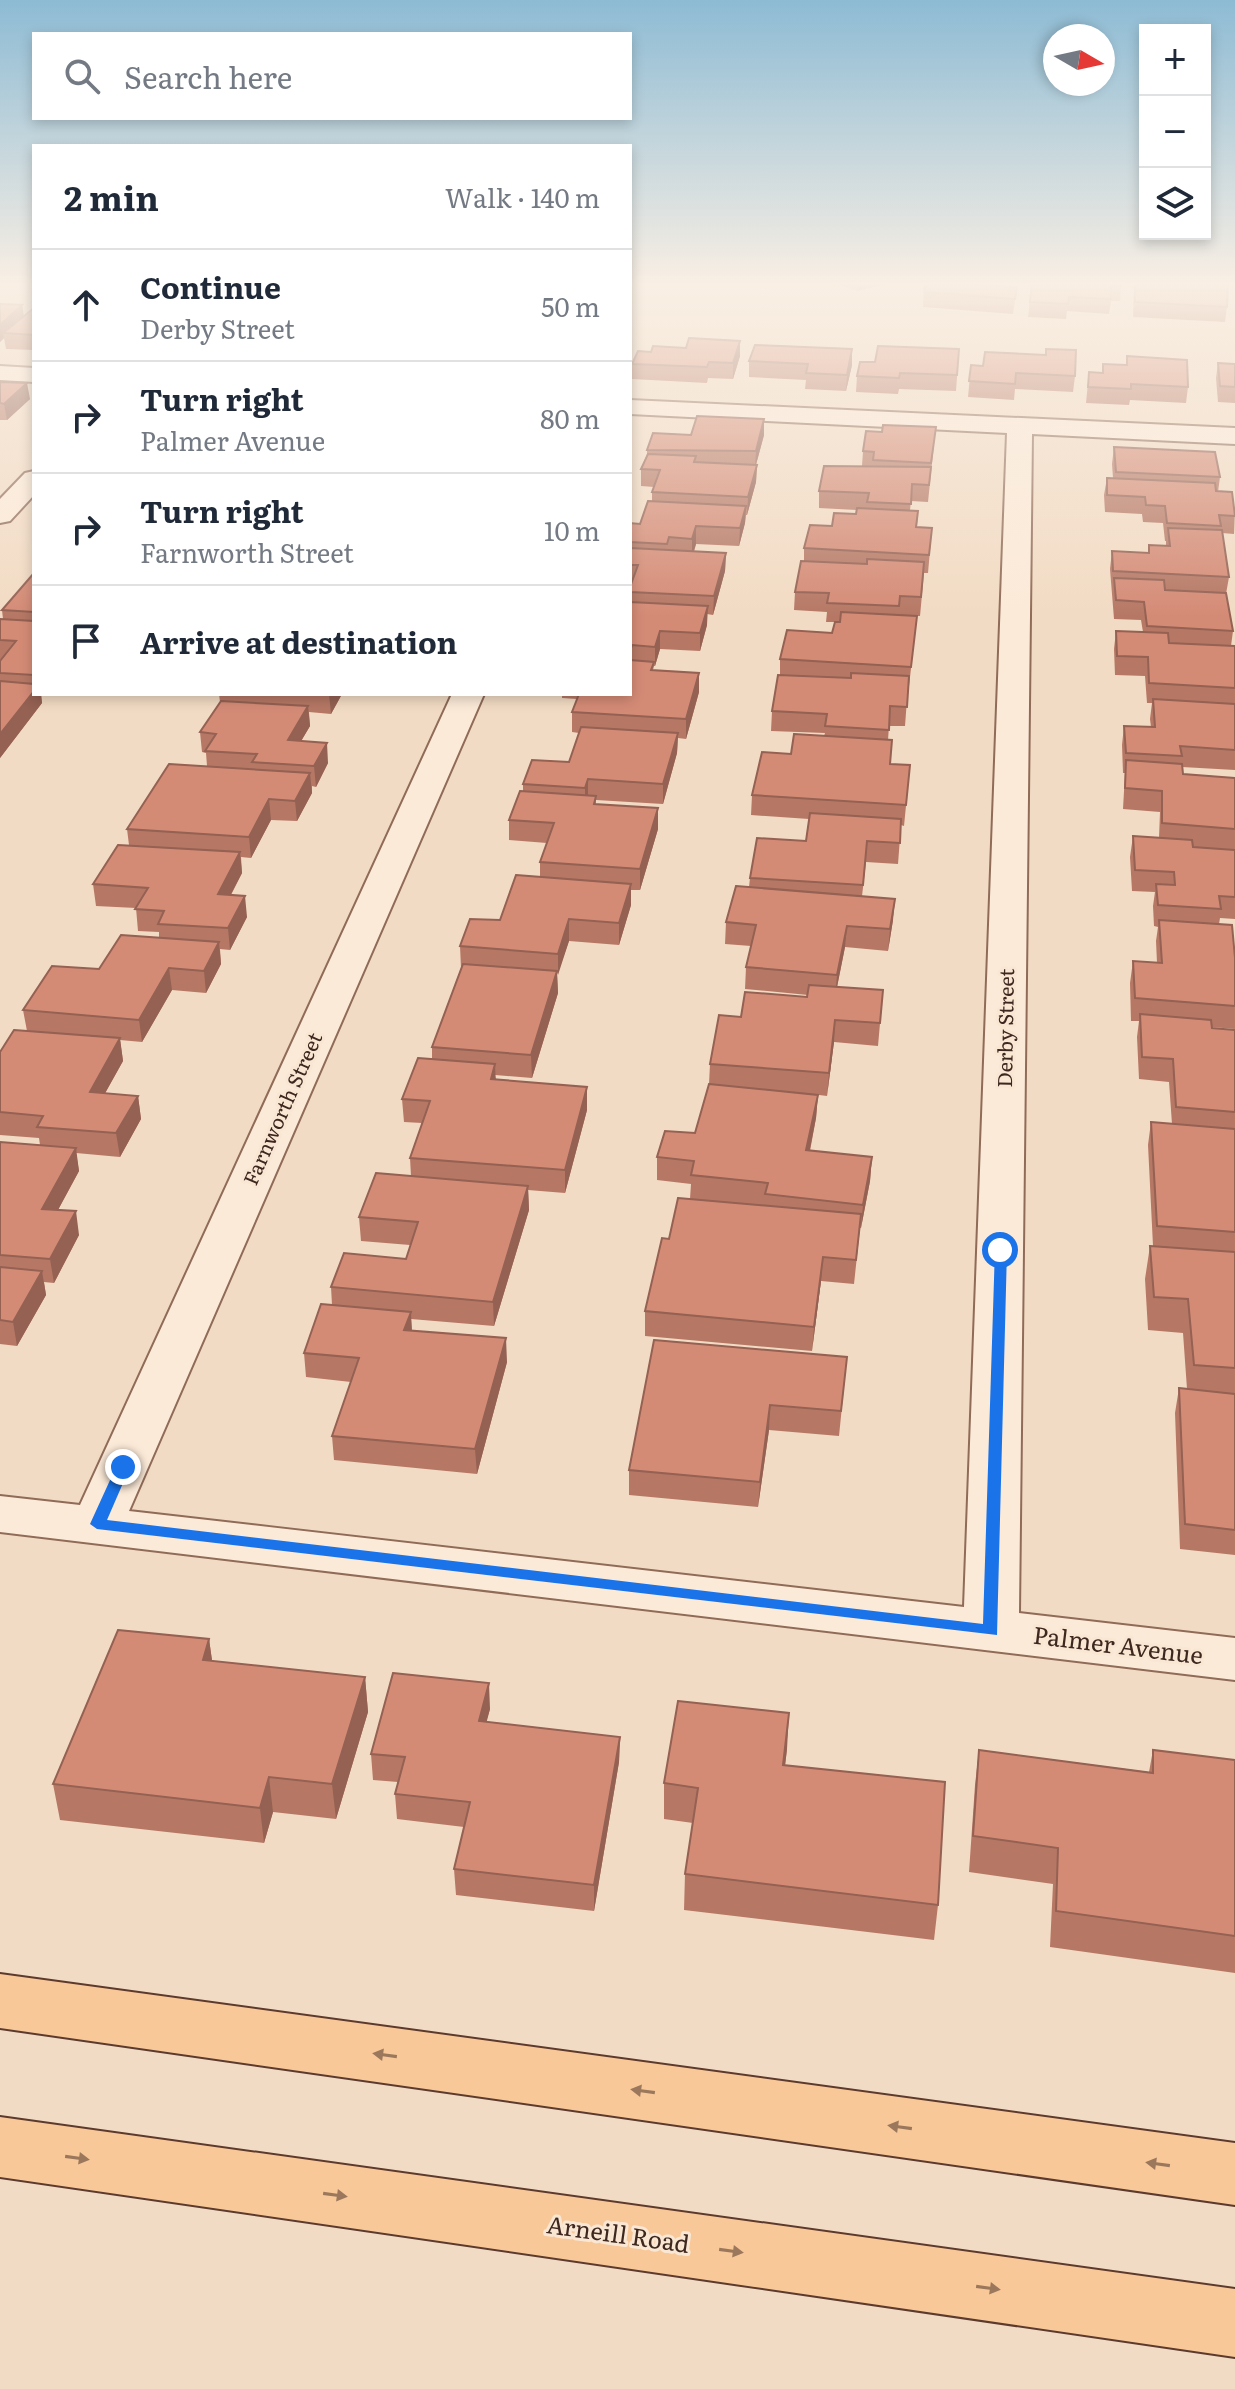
<!DOCTYPE html>
<html lang="en">
<head>
<meta charset="utf-8">
<style>
  body { margin:0; font-family:Literata,serif; background:#f6f6f7; color:#1f2937 }
  .controls { position:absolute; right:24px; top:24px; display:grid; overflow:hidden; border-radius:0px; box-shadow:0 4px 12px #0003 }
  .controls button { width:72px; height:72px; display:grid; place-items:center; padding:0; border:0; border-bottom:2px solid #e0e1e3; background:#fff; color:#1f2937; font:40px sans-serif }
  .compass { position:absolute; left:1043px; top:24px; width:72px; height:72px; border-radius:50%; background:#fff; box-shadow:0 4px 12px #0003; rotate:99deg }
  .stop { position:absolute; width:24px; height:24px; margin:-18px; border:6px solid #1a73e8; border-radius:50%; background:#fff }
  .stop.end { background:#1a73e8; border-color:#fff; box-shadow:0 2px 8px #0008 }
  .list { margin:0; padding:0; list-style:none }
  h2 { display:flex; justify-content:space-between; align-items:center; height:104px; margin:0; padding:0 32px; font-size:34px }
  h2 small { font-size:26px; font-weight:400; color:#747a83 }
  .list li { display:grid; grid-template-columns:52px 1fr auto; gap:24px; align-items:center; box-sizing:border-box; height:112px; padding:0 32px; border-top:2px solid #e0e1e3 }
  .list b { display:block; font-size:30px; white-space:nowrap }
  .list p { margin:0; font-size:26px; white-space:nowrap; color:#747a83 }
  .list em { font-size:26px; font-style:normal; color:#747a83 }
  .icon { flex:none; width:44px; height:44px; fill:none; stroke:currentColor; stroke-width:2; stroke-linecap:round; stroke-linejoin:round }
  .map { position:relative; flex:none; width:1235px; height:2389px; overflow:hidden }
  .search { position:absolute; background:#fff; box-shadow:0 4px 12px #0003; left:32px; top:32px; width:600px; height:88px; display:flex; align-items:center; gap:20px; box-sizing:border-box; padding:0 28px; border-radius:0px; color:#747a83; font-size:30px }
  .panel { position:absolute; background:#fff; box-shadow:0 4px 12px #0003; left:32px; top:144px; width:600px; height:552px; border-radius:0px }
  .map>svg:first-child { display:block }
  .lines { fill:none; stroke-linecap:round; stroke-linejoin:round }
  .minor-casing { stroke:#8f6b58; stroke-width:4 }
  .major-casing { stroke:#5c3a2d; stroke-width:4 }
  .minor { fill:#fcead8; fill-rule:evenodd }
  .major { fill:#f8c899; fill-rule:evenodd }
  .wall { fill:#b67865 }
  .shaded-wall { fill:#946153 }
  .building { fill:#d48b76; stroke:#946153; stroke-width:2 }
  .oneway { fill:#9b785c }
  .route { fill:#1a73e8 }
  .labels { text-anchor:middle; stroke-width:6; stroke-linejoin:round; paint-order:stroke }
  .street-label { font-size:20px; fill:#3e271e; stroke:#f9e7d4 }
  .near-street-label { font-size:24px; fill:#3e271e; stroke:#f9e7d4 }
</style>
</head>
<body>
<div class="map">
<svg width="1235" height="2389" viewBox="0 0 1235 2389">
  <rect width="100%" height="100%" fill="#f2dbc4"/>
  <g class="lines">
    <g class="minor-casing">
      <path id="minor" d="M0 366 34 368V382L0 380Z
        M630 400 1235 428V444L1032 434 1019 1613 1235 1638V1680L0 1532V1496L80 1505 452 694H484L129 1511 964 1607 1007 433 630 414Z
        M34 471V495L10 521 0 523V499L25 473Z"/>
    </g>
    <g class="major-casing">
      <path id="major" d="M0 1974 1235 2143V2205L0 2028Z
        M0 2117 1235 2289V2357L0 2177Z"/>
    </g>
    <use href="#minor" class="minor"/>
    <use href="#major" class="major"/>
  </g>
  <path class="wall" d="M832 282H894L857 291Z
    M1032 282 1080 283 1121 282 1120 301H1111L1109 314 1067 311 1066 319 1028 317Z
    M1134 282 1227 307 1225 322 1133 317Z
    M980 285 1017 287 1013 314 923 307 924 292Z
    M0 304 22 305 24 316 34 308V350L6 349 4 338 0 342Z
    M740 341V356L733 379 708 378 707 383 632 379V364L651 352Z
    M852 349V365L846 391 805 389 806 380 749 377V361Z
    M959 349 956 391 899 389 898 394 856 392 857 376 875 362Z
    M1127 356 1188 387 1186 403 1130 400 1129 405 1086 403 1089 372 1102 373 1126 365Z
    M1218 363 1235 364V403L1218 402 1216 378Z
    M971 365 1075 376 1073 392 1015 389 1014 400 968 397Z
    M0 382 30 399 7 420H0Z
    M764 419V435L756 465H757L756 482 747 515H746L745 523 739 546 696 544 694 552 726 553 725 571 713 615 707 614V625L700 651 660 649 655 666H654L653 670 699 692 686 739 678 738 677 753 663 804 596 800V804L658 829 640 890H631V905L619 945 569 941 557 975 558 993 532 1078 495 1075 496 1080 587 1110 565 1193 528 1190 529 1210 494 1326 411 1319 412 1330 507 1362 477 1474 334 1460 332 1436 351 1382 306 1377 304 1353 332 1305 331 1287 406 1259 410 1245 361 1241 359 1217 411 1176 410 1158 422 1123 404 1122 402 1099 432 1059V1047L461 968 460 946 500 920 540 877V862L547 843 509 840V820L523 791V784L569 762 579 733 572 732V712L577 699 562 698V694H630V587L631 583H630V523L640 524 652 501V492L654 487 641 486V469L647 454V450L691 435Z
    M934 444 928 502 911 501 910 510 918 511 917 527 932 528 928 573H924L920 616 899 615 917 616 909 686H908L905 726H889L888 740 891 764 910 765 904 826 901 825 898 864 866 862 862 896 893 920 888 951 845 947 837 987 883 990 878 1046 834 1042 827 1096 811 1094 818 1095 816 1118 810 1151 872 1157 870 1181 861 1228H860L854 1284 821 1281 812 1351 645 1336V1311L669 1239 690 1199 691 1184 657 1180V1157L695 1133 709 1084 710 1064 741 1017 807 997 808 995 745 989 746 967 751 946 725 944 726 922 749 887 750 878 806 841 809 819 751 815 752 795 791 754 824 736 825 733 771 731 772 711 780 675V659L832 633 835 622H826L827 612 794 610 795 592 804 561V548L832 526 856 514 857 510 819 508V491L862 466 863 451Z
    M1114 447 1220 477 1218 492 1235 509 1234 534 1222 533 1229 577 1226 594 1233 631 1231 646H1235V770L1182 767 1183 774 1235 778V919L1220 918 1219 924 1235 958V1029L1212 1027V1028L1235 1030V1555L1180 1549 1175 1413 1179 1388 1187 1389 1183 1333 1148 1330 1145 1279 1150 1246H1153L1148 1145 1151 1122 1172 1124 1169 1082 1139 1079 1137 1037 1139 1021H1131L1130 983 1133 961 1157 963 1156 941 1158 927 1154 926 1153 906 1155 892 1132 891 1130 857 1133 836 1159 838 1160 812 1123 809 1125 773H1123L1122 745 1124 726 1151 727 1150 719 1152 703H1147L1145 676 1115 675 1114 649 1116 631 1143 632 1141 620 1114 619 1110 569 1112 551 1148 553 1149 545 1166 546V541H1165L1163 523 1143 522 1142 514 1105 512 1104 495 1107 478H1113L1112 464Z
    M34 573V694H69L67 696 41 694 42 703 0 758V661L1 659H0V619H3L2 610Z
    M219 694H342L331 714 309 712 310 726 301 741 328 763 316 787 312 786V793L297 821 271 820 251 858 241 857 242 873 231 895 247 917 230 950 220 949 221 964 206 993 172 990 142 1042 120 1040 123 1061 105 1093 138 1096 141 1119 120 1157 76 1153 79 1171 58 1210 79 1235 54 1283 44 1282 46 1295 17 1346 0 1344V1142L40 1145 39 1138 0 1135V1052L27 1031 23 1010 159 938V932L138 931 136 908 96 906 93 884 129 845 127 829 207 766 206 753 202 752 200 732 220 702Z
    M847 1357 839 1436 769 1430 758 1507 629 1495V1470Z
    M209 1639 212 1661 365 1677 368 1712 336 1819 273 1812 264 1843 60 1820 53 1784Z
    M490 1709 486 1722 620 1737 619 1762 594 1911 456 1895 454 1869 464 1827 397 1819 395 1794 398 1782 373 1780 371 1754Z
    M787 1749 785 1765 938 1905 934 1940 684 1910 685 1874 693 1823 664 1819V1783Z
    M979 1750 1149 1772 1153 1750 1235 1760V1973L1050 1947 1053 1884 969 1872 975 1785Z"/>
  <path class="shaded-wall" d="M858 282H894L857 291Z
    M22 305 24 320 3 333 4 338 0 342V325Z
    M740 341V356L733 379V363Z
    M852 349V365L846 391 847 375Z
    M27 383 30 399 7 420 4 404Z
    M764 419V435L755 468 756 451Z
    M757 465 756 482 747 515 748 497Z
    M746 506 745 523 739 546 740 528Z
    M696 526V544L692 556V539Z
    M726 553 725 571 713 615 714 596Z
    M708 606 707 625 700 651V633Z
    M660 631V649L655 666V647Z
    M699 673V692L686 739V719Z
    M34 691V694H41L42 703 0 758V734Z
    M329 694H342L331 714Z
    M308 706 310 726 290 760 288 740Z
    M678 733 677 753 663 804V784Z
    M327 743 328 763 316 787 314 766Z
    M310 773 312 793 297 821 295 801Z
    M588 779V799L585 809V788Z
    M269 799 271 820 251 858 249 837Z
    M658 808V829L640 890V869Z
    M240 852 242 873 220 915 218 894Z
    M631 884V905L619 945V923Z
    M245 896 247 917 230 950 228 928Z
    M895 899 893 920 888 951 890 929Z
    M569 919V941L558 975V954Z
    M847 926 845 947 835 997 837 975Z
    M219 942 221 964 206 993 204 971Z
    M169 968 172 990 142 1042 139 1020Z
    M557 971 558 993 532 1078 531 1055Z
    M835 1020 834 1042 827 1096 829 1073Z
    M120 1038 123 1061 93 1115 90 1092Z
    M495 1064 496 1087 491 1079Z
    M587 1087V1110L565 1193V1170Z
    M818 1095 816 1118 805 1174 806 1150Z
    M138 1096 141 1119 120 1157 116 1133Z
    M76 1148 79 1171 46 1232 42 1209Z
    M872 1157 870 1181 861 1228 863 1205Z
    M528 1186 529 1210 494 1326 493 1302Z
    M76 1211 79 1235 54 1283 50 1259Z
    M823 1257 821 1281 812 1351 814 1327Z
    M42 1271 46 1295 17 1346 13 1322Z
    M411 1312 412 1336 404 1330Z
    M506 1338 507 1362 477 1474 475 1449Z
    M770 1405 769 1430 758 1507 760 1482Z
    M209 1639 214 1674 203 1660Z
    M365 1677 368 1712 336 1819 332 1784Z
    M489 1683 490 1709 480 1747 479 1721Z
    M789 1713 787 1749 781 1800 783 1765Z
    M620 1737 619 1762 594 1911V1885Z
    M269 1777 273 1812 264 1843 260 1808Z"/>
  <path class="building" d="M926 282H979L978 285 1017 287 1015 299 924 292Z
    M1032 282 1080 283 1081 282H1121V286H1111V299L1069 297 1068 304 1030 302Z
    M1135 282H1228L1227 307 1135 302Z
    M0 304 22 305 0 325Z
    M34 308V335L3 333Z
    M689 338 740 341 733 363 709 362 707 367 632 364 638 351 651 352 653 346 686 348Z
    M755 345 852 349 847 375 806 373 808 364 749 361Z
    M878 346 959 349 957 375 900 373 899 378 857 376 860 362H875Z
    M1046 349 1076 350 1075 376 1016 373 1015 384 969 381 971 365 983 366 985 352 1046 355Z
    M1127 356 1187 360 1188 387 1131 384V389L1088 387 1089 372 1103 373V364L1127 365Z
    M1218 363 1235 364V387L1220 386Z
    M0 382 27 383 4 404 0 403Z
    M697 416 764 419 756 451 647 450 653 433 691 435Z
    M883 425 936 427 931 463 873 460 874 452 863 451 866 431 882 432Z
    M1114 447 1215 452 1220 477 1116 472Z
    M648 454 696 456 694 462 757 465 748 497 652 492 660 470 641 469Z
    M824 466 931 467 929 485 912 484 911 504 867 502 869 493 819 491Z
    M1107 478 1215 483 1216 491 1232 492 1235 516 1219 515 1221 526 1167 523 1165 506 1146 505 1145 497 1107 495Z
    M648 501 746 506 740 528 696 526 692 539 669 537 667 544 630 542V523L640 524Z
    M857 508 918 511 916 527 932 528 929 555 804 548 810 525 832 526 834 513 856 514Z
    M1168 528 1222 530 1229 577 1113 571 1112 551 1149 553V545L1170 546Z
    M630 548 726 553 714 596 630 592V587L638 565H630Z
    M867 559 924 562 921 597 900 596 899 606 827 603 829 593 795 592 801 561 867 564Z
    M34 573V612L2 610Z
    M1114 578 1164 580 1165 590 1226 593 1233 631 1147 626 1144 602 1116 600Z
    M630 602 708 606 700 633 660 631 655 647 632 645 630 652Z
    M841 612 917 616 911 667 780 659 787 630 832 633 835 622H840Z
    M0 619 34 621V675L0 673V661L16 641 0 640Z
    M1116 631 1168 633 1169 643 1235 646V688L1149 683 1148 657 1117 656Z
    M630 660 654 662 651 670 699 673 686 719 572 712 579 694H630Z
    M851 673 909 676 907 707 890 706 889 730 825 726 827 714 772 711 778 675 851 678Z
    M0 681 34 684V691L0 734Z
    M1153 699 1235 704V750L1180 746 1182 756 1126 753 1124 726 1155 727Z
    M221 701 308 706 288 740 327 743 314 766 252 762 257 754 205 751 216 734 200 732Z
    M581 727 678 733 663 784 588 779 585 788 523 784 532 760 569 762Z
    M794 734 892 740 890 764 910 765 906 805 752 795 762 752 791 754Z
    M1126 760 1182 764 1183 774 1235 778V829L1162 823V791L1125 788Z
    M169 764 310 773 295 801 269 799 249 837 127 829Z
    M520 791 596 796 594 804 658 808 640 869 540 862 554 823 509 820Z
    M810 813 901 819 900 843 867 841 863 885 750 878 757 838 806 841Z
    M1133 836 1192 840 1193 847 1235 850V897L1219 896 1221 909 1158 905 1156 884 1175 885 1174 872 1135 870Z
    M118 845 240 852 218 894 245 896 228 928 158 924 164 911 135 909 148 888 93 884Z
    M516 875 631 884 619 923 569 919 558 954 460 946 470 919 500 920Z
    M736 886 895 899 890 929 847 926 837 975 746 967 756 925 726 922Z
    M1159 920 1232 925 1235 958V1006L1135 998 1133 961 1162 963Z
    M121 935 219 942 204 971 169 968 139 1020 23 1010 52 966 99 969Z
    M463 964 557 971 531 1055 432 1047Z
    M809 985 883 990 880 1023 835 1020 829 1073 710 1064 719 1015 741 1017 745 992 807 997Z
    M1140 1014 1211 1020 1212 1028 1235 1030V1112L1176 1107 1173 1059 1142 1057Z
    M14 1030 120 1038 90 1092 138 1096 116 1133 37 1127 43 1116 0 1112V1052Z
    M418 1058 495 1064 491 1079 587 1087 565 1170 410 1158 430 1101 402 1099Z
    M709 1084 818 1095 806 1150 872 1157 863 1205 765 1194 768 1183 691 1175 694 1161 657 1157 665 1131 695 1133Z
    M1151 1122 1235 1129V1232L1157 1226Z
    M0 1142 76 1148 42 1209 76 1211 50 1259 0 1255Z
    M376 1173 528 1186 493 1302 331 1287 344 1253 406 1259 418 1222 359 1217Z
    M678 1198 861 1214 856 1260 823 1257 814 1327 645 1311 662 1238 669 1239Z
    M1150 1246 1235 1252V1368L1194 1365 1188 1299 1154 1297Z
    M0 1267 42 1271 13 1322 0 1320Z
    M321 1304 411 1312 404 1330 506 1338 475 1449 332 1436 359 1358 304 1353Z
    M654 1340 847 1357 841 1411 770 1405 760 1482 629 1470Z
    M1179 1388 1235 1394V1530L1185 1524Z
    M118 1630 209 1639 203 1660 365 1677 332 1784 269 1777 260 1808 53 1784Z
    M393 1673 489 1683 479 1721 620 1737 594 1885 454 1869 470 1802 395 1794 405 1757 371 1754Z
    M678 1701 789 1713 783 1765 945 1782 938 1905 685 1874 698 1788 664 1783Z
    M979 1750 1153 1773V1750L1235 1760V1936L1056 1911 1058 1848 973 1836Z"/>
  <defs><path id="oneway-solid" d="M-6-.8H1V-3.2L6.5 0L1 3.2V.8H-6Z" transform="scale(2)"/></defs>
  <g class="oneway">
    <use href="#oneway-solid" transform="translate(385 2055) rotate(-172)"/>
    <use href="#oneway-solid" transform="translate(643 2091) rotate(-172)"/>
    <use href="#oneway-solid" transform="translate(900 2127) rotate(-172)"/>
    <use href="#oneway-solid" transform="translate(77 2158) rotate(8)"/>
    <use href="#oneway-solid" transform="translate(1158 2164) rotate(-172)"/>
    <use href="#oneway-solid" transform="translate(335 2195) rotate(8)"/>
    <use href="#oneway-solid" transform="translate(731 2251) rotate(8)"/>
    <use href="#oneway-solid" transform="translate(988 2288) rotate(8)"/>
  </g>
  <linearGradient id="sky" x2="0" y2="1"><stop stop-color="#8dbbd4"/><stop offset="0.46" stop-color="#f9efe4"/><stop offset="1" stop-color="#f9efe4" stop-opacity="0"/></linearGradient>
  <rect width="1235" height="616" fill="url(#sky)"/>
  <path class="route" d="M995 1248 1007 1250 997 1635 97 1529 90 1524 116 1467 123 1462 130 1467 107 1520 983 1624Z"/>
  <g class="labels">
    <g class="street-label">
      <text transform="translate(1006 1028) rotate(-89)" y="7">Derby Street</text>
      <text transform="translate(283 1109) rotate(-66)" y="7">Farnworth Street</text>
    </g>
    <g class="near-street-label">
      <text transform="translate(1118 1646) rotate(7)" y="8">Palmer Avenue</text>
      <text transform="translate(618 2235) rotate(8)" y="8">Arneill Road</text>
    </g>
  </g>
</svg>
<div class="controls">
<button>+</button>
<button>−</button>
<button><svg class="icon" aria-label="layers" viewBox="0 0 24 24"><path d="M12 4l9 5-9 5-9-5zM3 14l9 5 9-5"/></svg></button>
</div>
<svg class="compass" viewBox="-18 -18 36 36"><path d="M0-13l5 13h-10z" fill="#e53935"/><path d="M0 13l5-13h-10z" fill="#747a83"/></svg>
<div class="stop" style="left:1000px;top:1250px"></div>
<div class="stop end" style="left:123px;top:1467px"></div>
<div class="search"><svg class="icon" aria-label="search" viewBox="0 0 24 24"><circle cx="10" cy="10" r="6"/><path d="M15 15l6 6"/></svg>Search here</div>
<section class="panel">
<h2>2 min<small>Walk · 140 m</small></h2>
<ul class="list">
<li><svg class="icon" aria-label="ahead" viewBox="0 0 24 24"><path d="M12 20V5M6 11l6-6 6 6"/></svg><div><b>Continue</b><p>Derby Street</p></div><em>50 m</em></li>
<li><svg class="icon" aria-label="right" viewBox="0 0 24 24"><path d="M7 20v-9h11M14 6l5 5-5 5"/></svg><div><b>Turn right</b><p>Palmer Avenue</p></div><em>80 m</em></li>
<li><svg class="icon" aria-label="right" viewBox="0 0 24 24"><path d="M7 20v-9h11M14 6l5 5-5 5"/></svg><div><b>Turn right</b><p>Farnworth Street</p></div><em>10 m</em></li>
<li><svg class="icon" aria-label="arrive" viewBox="0 0 24 24"><path d="M6 21V4h12l-3 4 3 4H6"/></svg><div><b>Arrive at destination</b></div></li>
</ul>
</section>
</div>
</body>
</html>
